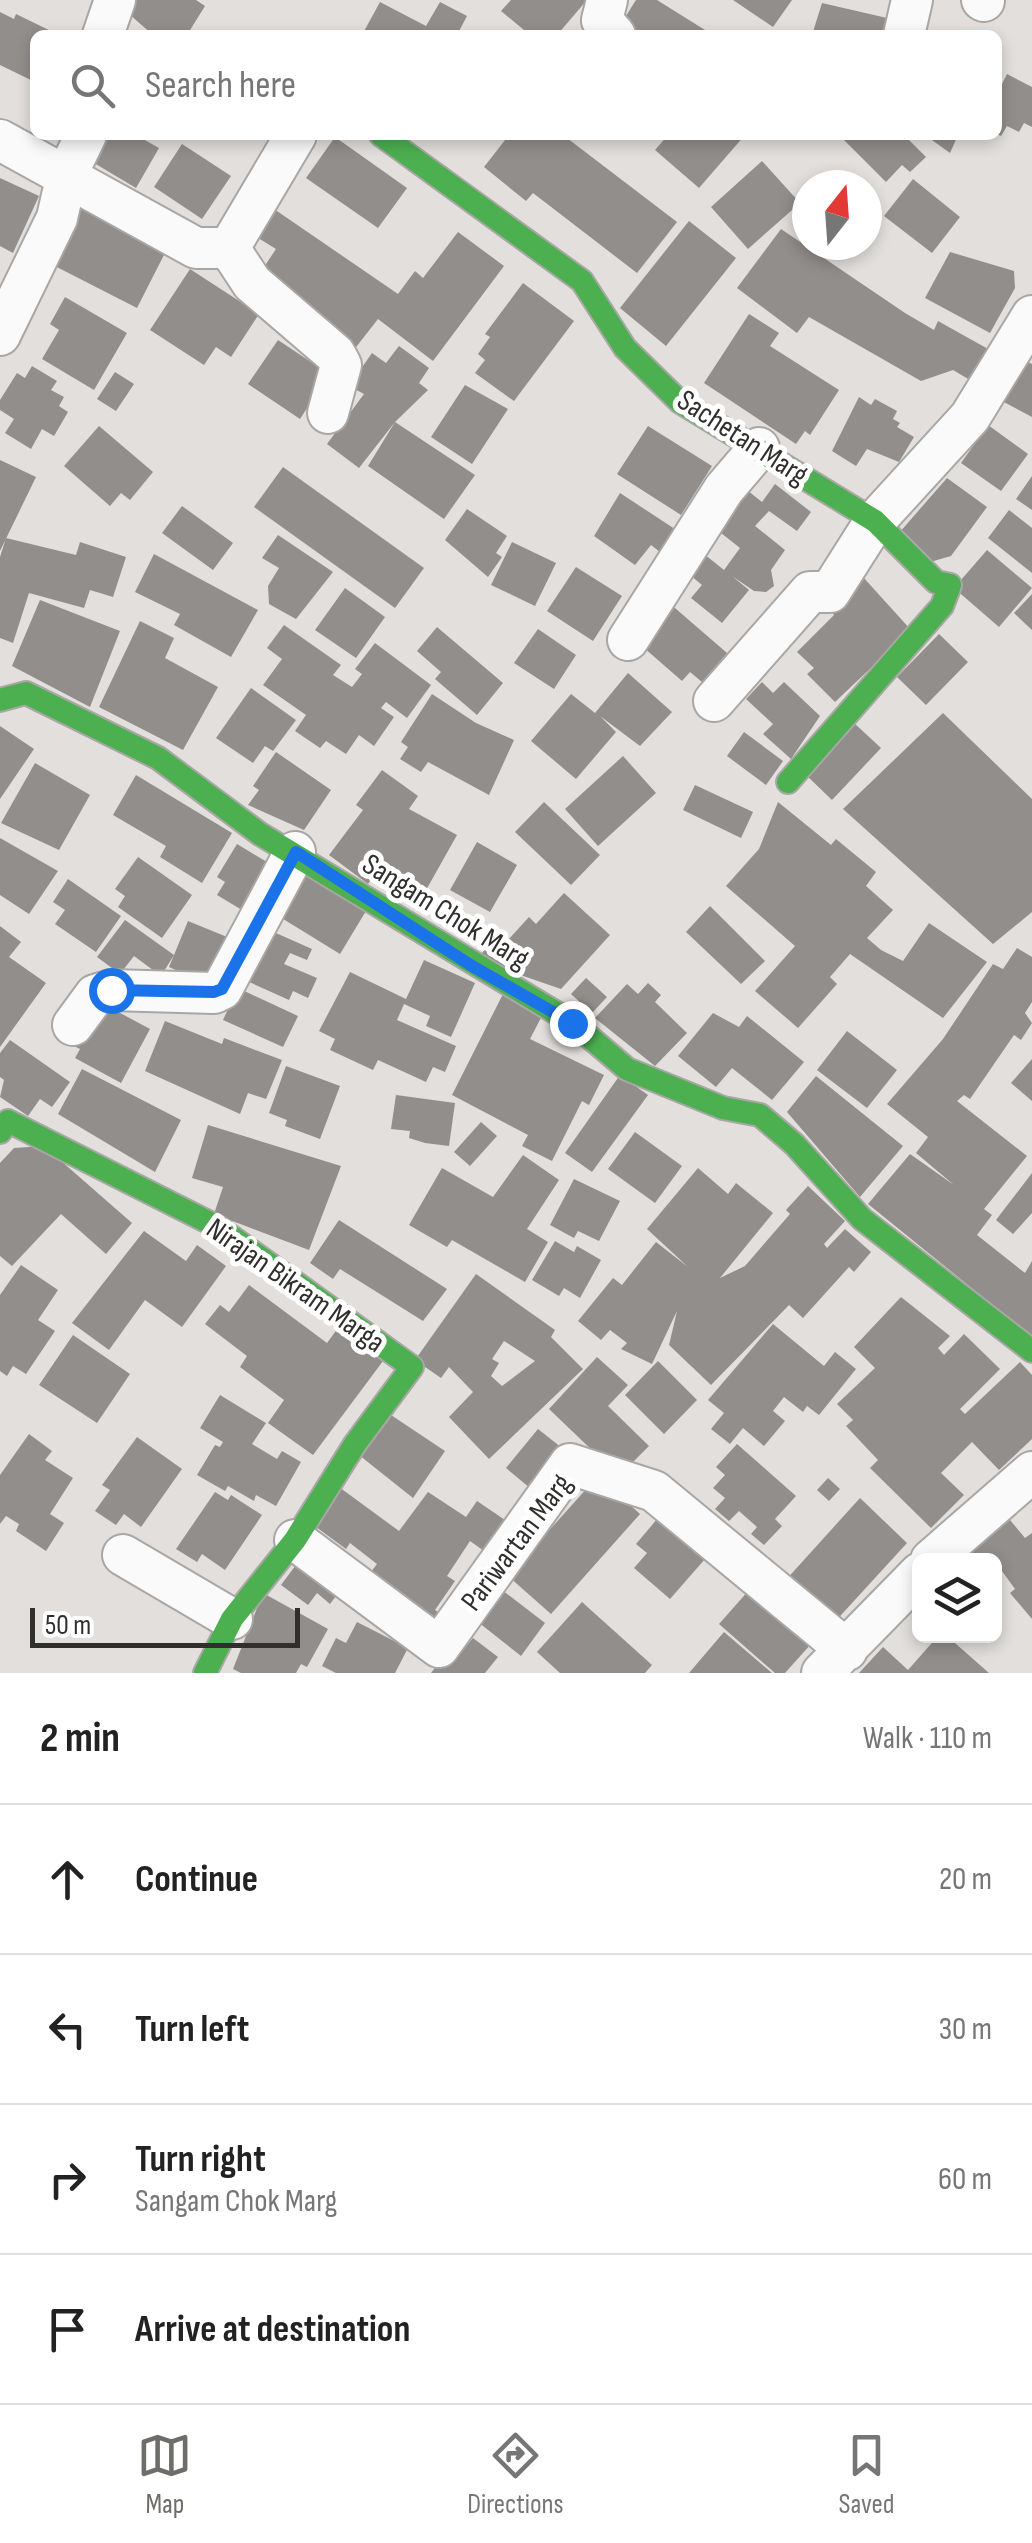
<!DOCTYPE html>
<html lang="en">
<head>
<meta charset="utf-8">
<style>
  body { margin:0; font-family:"Sofia Sans Condensed",sans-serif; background:#f6f6f6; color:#222 }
  .controls { position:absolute; right:30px; bottom:30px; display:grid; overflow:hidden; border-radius:15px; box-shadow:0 5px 15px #0003 }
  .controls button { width:90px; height:90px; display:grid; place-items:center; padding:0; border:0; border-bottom:2px solid #e0e0e0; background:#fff; color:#222; font:50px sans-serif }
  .compass { position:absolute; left:792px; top:170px; width:90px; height:90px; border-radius:50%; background:#fff; box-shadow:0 5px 15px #0003; rotate:17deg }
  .scale { position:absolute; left:30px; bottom:25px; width:270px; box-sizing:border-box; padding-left:10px; border:5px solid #312f2d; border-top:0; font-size:28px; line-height:35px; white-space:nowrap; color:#312f2d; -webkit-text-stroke:8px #fff; paint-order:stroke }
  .stop { position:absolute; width:30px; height:30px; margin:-22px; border:8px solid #1a73e8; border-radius:50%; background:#fff }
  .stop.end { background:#1a73e8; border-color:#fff; box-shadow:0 2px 10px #0008 }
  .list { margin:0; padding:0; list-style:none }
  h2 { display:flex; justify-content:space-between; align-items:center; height:130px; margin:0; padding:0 40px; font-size:42px }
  h2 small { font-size:32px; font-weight:400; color:#767676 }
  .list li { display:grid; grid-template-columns:65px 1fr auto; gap:30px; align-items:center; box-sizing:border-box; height:150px; padding:0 40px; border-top:2px solid #e0e0e0 }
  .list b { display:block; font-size:38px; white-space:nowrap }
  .list p { margin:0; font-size:32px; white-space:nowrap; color:#767676 }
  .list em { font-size:32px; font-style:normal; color:#767676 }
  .icon { flex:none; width:55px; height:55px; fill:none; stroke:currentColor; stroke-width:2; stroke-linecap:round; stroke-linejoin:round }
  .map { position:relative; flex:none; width:1032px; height:1673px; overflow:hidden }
  .search { position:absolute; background:#fff; box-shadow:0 5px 15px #0003; left:30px; right:30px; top:30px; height:110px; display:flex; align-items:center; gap:25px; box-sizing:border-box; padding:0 35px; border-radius:15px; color:#767676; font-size:38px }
  .sheet { height:730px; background:#fff }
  nav { display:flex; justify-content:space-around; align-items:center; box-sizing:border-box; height:140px; border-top:2px solid #e0e0e0; background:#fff; font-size:28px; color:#767676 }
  nav a { display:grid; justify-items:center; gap:5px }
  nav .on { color:#6f6d6a }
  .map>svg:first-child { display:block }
  .building { fill:#918e8c; fill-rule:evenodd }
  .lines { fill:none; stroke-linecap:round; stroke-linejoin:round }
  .street-casing { stroke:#a9a7a5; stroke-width:44 }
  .fast-casing { stroke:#a9a7a5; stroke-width:26 }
  .street { stroke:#fbfafa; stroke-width:40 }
  .fast { stroke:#4caf50; stroke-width:22 }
  .route { stroke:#1a73e8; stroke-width:12 }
  .labels { text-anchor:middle; stroke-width:10; stroke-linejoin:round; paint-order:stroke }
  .street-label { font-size:30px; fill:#312f2d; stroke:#fff }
</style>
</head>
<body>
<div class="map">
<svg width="1032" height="1673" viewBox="0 0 1032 1673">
  <rect width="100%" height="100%" fill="#e2dfdc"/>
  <path class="building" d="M126 0H196L205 6 187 35H153L121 7Z
    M511 0H587L557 35H530L501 11Z
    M636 0H657L713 35H632L619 27Z
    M733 0H792L773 27Z
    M380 2 426 26 440 2 467 16 457 35H362Z
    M822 3 887 18 882 35H812Z
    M0 12 14 19 16 14 59 35H35V82L0 65Z
    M1007 74 1032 87V127L1024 123 1019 132 1007 126 1001 136 997 134V94Z
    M110 135H136L159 148 136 188 94 163Z
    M509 135H563L677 222 637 273 533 193 526 201 484 167Z
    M668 135H745L699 188 655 150Z
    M848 135H904L926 157 910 172 902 165 886 182 843 139Z
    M925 135H958L950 153Z
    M335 137 407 188 378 228 306 178Z
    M182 144 231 176 202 219 154 187Z
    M762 161 800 203 748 249 711 207Z
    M0 178 39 196 13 253 0 246Z
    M913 179 960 217 932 253 884 216Z
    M77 203 167 249 137 308 47 262Z
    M274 209 398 294 415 271 423 278 458 232 504 266 433 361 378 319 353 351 260 273 276 249 255 236Z
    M689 221 736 258 666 346 620 308Z
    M781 229 905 313 934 330 938 321 988 349 970 380 953 370 921 381 809 317 797 333 737 288Z
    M950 252 1014 271 1015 288 990 333 925 298Z
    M190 269 259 314 231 357 216 347 204 365 150 330Z
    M523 283 574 321 514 401 475 373 485 360 478 354 490 337 485 334Z
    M65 297 127 333 94 390 42 359 59 330 50 324Z
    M749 314 779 333 770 346 839 390 810 435 805 431 796 444 704 383Z
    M278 340 329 374 300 419 248 384Z
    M399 346 429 368 419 383 428 390 395 422 359 468 327 444 364 394 349 386 372 353 386 363Z
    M1021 358 1032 364V417L1000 400Z
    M32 366 57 381 51 390 64 397 59 406 68 412 54 436 42 429 31 449 5 433 14 419 0 410V400L17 373 25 378Z
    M115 372 134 384 116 411 97 399Z
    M465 385 508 409 472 464 431 437Z
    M859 397 871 405 875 399 897 411 893 419 900 423 897 427 914 437 899 462 867 449 856 466 832 451Z
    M395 422 475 475 444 519 368 466Z
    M988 425 1028 454 1001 491 961 463Z
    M99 426 153 472 130 500 121 493 110 506 64 466Z
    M648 426 712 466 681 515 617 474Z
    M0 460 36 477 0 551Z
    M283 467 424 568 395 608 254 507Z
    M1032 476V510L1016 499Z
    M947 478 987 507 951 556 930 562 899 533Z
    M775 484 811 512 797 531 769 511 755 526 785 550 771 570 774 586 766 592 754 591 732 576 749 590 722 623 691 598 702 585 679 566 694 546 724 570 740 548 716 529 747 490 762 502Z
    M620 493 687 537 669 559 651 545 635 565 594 536Z
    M182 506 233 543 213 570 162 533Z
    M467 509 507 536 496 553 502 557 488 577 445 540Z
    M1009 510 1032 528V573L988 538Z
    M278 535 333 572 296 619 269 604 268 586 279 568 262 558Z
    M6 538 76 555 80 542 126 557 113 597 90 590 84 608 29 593 13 643 0 638V557Z
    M512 542 556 563 535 606 491 585Z
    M987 550 1032 588 999 627 954 588Z
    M154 554 258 610 231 657 174 625 180 614 135 592Z
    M576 567 622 596 593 641 547 611Z
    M863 577 911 630 835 702 807 674 814 668 797 652 834 615 829 607Z
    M345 588 385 617 356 658 315 630Z
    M1032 594V630L1014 613Z
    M40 600 120 631 90 707 12 666Z
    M668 602 727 653 702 682 690 672 682 681 635 640Z
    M140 621 174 638 165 658 218 687 183 750 99 707Z
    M284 625 341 665 333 675 352 687 362 674 355 669 375 643 431 685 407 718 386 702 381 708 394 717 374 746 359 735 346 754 326 741 320 748 295 731 306 715 263 685 282 659 267 648Z
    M437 627 503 683 477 715 435 679 441 672 417 651Z
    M538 629 576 655 554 689 514 663Z
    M939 634 968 662 926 705 897 677Z
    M628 673 672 712 640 746 600 716 616 732 576 779 531 741 571 694 595 713Z
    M762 682 773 693 784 682 820 716 791 759 763 734 773 724 746 699Z
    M251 688 296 720 273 751 265 746 253 763 216 738Z
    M432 694 476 723 514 740 489 795 428 762 421 772 400 759 408 747 401 742Z
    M943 713 1032 799V912L993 944 843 809Z
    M853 722 881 748 832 800 804 773Z
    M0 726 34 749 0 799Z
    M744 732 783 761 766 785 727 756Z
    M276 752 331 790 304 830 248 805 259 790 253 786Z
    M623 756 656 793 598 846 565 809Z
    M35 763 90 795 59 850 1 823Z
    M382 770 418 796 409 809 457 835 421 899 378 870 368 884 329 855 363 810 356 805Z
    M136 775 232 833 202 883 160 857 166 846 113 815Z
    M695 785 753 812 741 838 683 810Z
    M544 802 600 855 571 885 515 832Z
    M778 802 831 845 836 839 876 872 866 886 893 910 867 938 881 950 903 961 929 923 987 962 943 1018 850 954 830 977 837 984 798 1028 755 991 795 946 726 886 759 849Z
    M0 838 58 871 29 914 0 895Z
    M477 842 517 865 490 912 450 890Z
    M237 844 277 868 242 910 217 895 225 882 217 877Z
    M138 857 192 895 162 938 118 907 125 896 115 889Z
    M293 866 366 911 340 954 267 909Z
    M68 879 121 916 96 952 55 924 65 910 53 902Z
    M564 893 610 935 561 989 477 960 496 934 507 941 529 917 536 924Z
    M710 906 765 961 741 984 686 932Z
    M125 920 174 955 188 921 232 939 212 986 169 967 174 955 161 976 134 956 120 974 97 957Z
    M0 926 21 942 9 957 46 983 0 1047Z
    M260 926 312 949 307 960 290 953 284 964 317 978 308 998 293 991 289 1000 238 977Z
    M1017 948 1032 957V1002L1025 1013 1032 1023 1021 1040 1014 1035 970 1099 964 1095 957 1101 1027 1156 984 1209 992 1215 977 1235 1025 1273 1032 1261V1337L868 1204 910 1154 954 1185 916 1153 928 1137 887 1104 943 1039 993 964 1003 969Z
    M424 960 475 983 451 1037 426 1026 430 1016 404 1004 397 1020 456 1046 445 1072 433 1067 426 1082 378 1060 373 1070 330 1050 335 1039 319 1031 350 972 406 999Z
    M586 978 607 997 592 1013 571 994Z
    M648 983 661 995 655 1002 687 1033 655 1066 595 1018 627 984 638 994Z
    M238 988 298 1016 283 1047 223 1020Z
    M504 992 544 1012 530 1039 604 1075 589 1105 582 1101 552 1161 522 1146 528 1135 452 1095Z
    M96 1000 150 1029 121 1083 75 1058 80 1049 72 1045Z
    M713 1013 739 1027 747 1016 804 1062 772 1100 732 1068 716 1087 678 1056Z
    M165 1021 222 1044 224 1038 282 1060 266 1099 248 1093 240 1114 145 1071Z
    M847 1031 897 1070 867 1108 817 1070Z
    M10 1040 70 1082 52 1107 40 1099 28 1116 0 1097 4 1080 0 1077V1053Z
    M1032 1059V1101L1011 1083Z
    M286 1066 340 1086 320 1139 285 1126 287 1120 269 1113Z
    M82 1069 181 1120 155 1172 58 1114Z
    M620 1075 648 1095 592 1172 565 1153Z
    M816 1076 903 1146 860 1197 787 1112Z
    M396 1095 455 1103 449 1146 425 1143 409 1138 410 1131 391 1129Z
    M481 1122 497 1136 470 1166 454 1152Z
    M208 1125 341 1166 309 1250 214 1214 223 1187 192 1178Z
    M635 1132 682 1166 655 1203 608 1169Z
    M44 1146 132 1223 106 1254 61 1214 12 1266 0 1256V1163L14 1148Z
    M523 1155 559 1180 527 1229 548 1242 525 1282 452 1240 447 1247 409 1225 442 1168 493 1197Z
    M698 1168 728 1194 736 1183 773 1213 720 1278 745 1266 790 1214 786 1210 808 1186 845 1221 824 1244 827 1248 845 1229 871 1252 854 1272 849 1267 803 1318 789 1305 711 1385 669 1345 677 1311 652 1364 621 1349 627 1343 610 1330 601 1340 578 1321 613 1278 622 1285 656 1242 688 1267 647 1229Z
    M1032 1173V1213L1013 1234 996 1220Z
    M574 1179 620 1201 599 1241 578 1231 574 1238 550 1225Z
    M339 1220 447 1289 423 1321 340 1269 333 1279 310 1263Z
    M144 1231 186 1261 197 1245 226 1266 182 1327 145 1300 109 1350 72 1323Z
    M555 1241 574 1252 577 1246 601 1260 580 1298 564 1288 559 1296 532 1280Z
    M21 1265 58 1290 38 1320 55 1331 26 1374 13 1366 7 1376 0 1371V1295Z
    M476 1274 555 1330 551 1337 583 1369 489 1459 449 1417 473 1392 449 1367 441 1378 415 1360ZM504 1341 535 1361 502 1386 491 1376 499 1363 492 1359Z
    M249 1285 327 1343 338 1328 383 1361 313 1455 268 1423 284 1400 240 1367 247 1356 205 1324 220 1305 229 1312Z
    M901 1297 950 1336 938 1348 944 1355 964 1334 1000 1369 960 1409 965 1414 1020 1362 1032 1375V1439L999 1470 972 1442 941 1473 964 1495 931 1528 870 1468 878 1460 846 1426 853 1420 837 1404 875 1368 854 1347Z
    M773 1324 824 1366 835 1352 856 1369 819 1415 807 1406 803 1412 784 1397 773 1411 785 1421 764 1446 743 1428 730 1444 711 1429 724 1413 708 1400Z
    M73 1335 130 1374 97 1423 39 1385Z
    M597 1357 628 1385 608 1406 649 1446 619 1476 549 1409Z
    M658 1361 697 1400 664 1434 625 1395Z
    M220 1395 266 1423 252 1444 277 1459 282 1451 301 1462 276 1506 256 1495 254 1501 228 1486 225 1491 197 1475 215 1445 220 1447 223 1442 200 1428Z
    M388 1413 445 1451 413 1498 359 1455Z
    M538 1429 562 1448 530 1488 506 1468Z
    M29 1434 52 1451 45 1460 73 1478 50 1514 64 1523 46 1551 16 1531 19 1524 6 1516 0 1524V1475Z
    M137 1437 182 1469 141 1527 124 1514 116 1525 95 1511 110 1490 102 1485Z
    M737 1444 796 1496 775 1519 782 1526 764 1545 751 1534 757 1527 739 1511 729 1521 715 1509 725 1498 713 1488 725 1475 716 1467Z
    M598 1476 640 1514 551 1614 508 1576Z
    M828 1478 840 1489 829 1501 817 1490Z
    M339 1487 399 1531 428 1492 466 1517 477 1501 505 1520 484 1551 470 1541 447 1576 455 1581 435 1610 445 1617 433 1634 362 1584 377 1564 350 1543 346 1549 312 1524Z
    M215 1492 228 1500 231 1495 262 1515 225 1570 202 1554 197 1562 176 1549Z
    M860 1498 907 1543 831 1626 784 1582Z
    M658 1518 705 1559 670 1599 634 1568 647 1553 636 1544Z
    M1010 1520 1025 1538 1032 1533V1619L1010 1593 1015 1589 994 1560H972L968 1556Z
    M304 1554 345 1584 330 1604 317 1593 308 1605 281 1585Z
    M750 1589 811 1644 785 1673H775L719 1624Z
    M502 1590 545 1623 521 1656 478 1622Z
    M263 1593 328 1629 307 1667 301 1664 296 1673H241L233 1669Z
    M582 1602 652 1665 645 1673H560L537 1652Z
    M357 1622 408 1648 395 1673H336L322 1666 336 1638 346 1643Z
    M724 1632 772 1673H689Z
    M938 1636H947L989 1673H859L883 1647 908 1670Z
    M473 1638 498 1657 485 1673H431L447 1652 456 1658Z"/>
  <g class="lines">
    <g class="street-casing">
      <path id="street" d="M607 0 602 20 615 35
        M982 0 984 1
        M103 35 115 0
        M904 35 912 0
        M0 140 196 248H229L296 135
        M229 248 252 283 335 354 341 365 328 413
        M0 335 57 218 67 174 86 135
        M628 640 724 489 759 448
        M714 701 810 592H830L875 521 970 417 1032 316
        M73 1025 95 995 111 990 214 993 222 989 295 852
        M295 1540 439 1647 570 1464 654 1491 847 1650
        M123 1555 232 1619
        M931 1560 1032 1472
        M822 1673 920 1573"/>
    </g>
    <g class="fast-casing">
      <path id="fast" d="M381 135 582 281 625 348 680 402 875 521 936 582 950 585 942 606 788 782
        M0 700 26 693 158 758 260 834 573 1023 627 1069 723 1108 760 1115 794 1144 862 1219 1032 1351
        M0 1132 8 1121 218 1227 412 1367 355 1444 295 1540 232 1619 205 1673"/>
    </g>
    <use href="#street" class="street"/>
    <use href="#fast" class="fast"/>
  </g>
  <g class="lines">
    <path class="route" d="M111 990 214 992 222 989 296 852 472 966 572 1023"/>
  </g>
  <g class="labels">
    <g class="street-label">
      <text transform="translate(743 437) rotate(33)" y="10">Sachetan Marg</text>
      <text transform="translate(446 911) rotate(32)" y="10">Sangam Chok Marg</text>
      <text transform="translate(296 1285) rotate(35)" y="10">Nirajan Bikram Marga</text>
      <text transform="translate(516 1542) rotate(-53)" y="10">Pariwartan Marg</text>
    </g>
  </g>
</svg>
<div class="controls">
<button><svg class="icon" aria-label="layers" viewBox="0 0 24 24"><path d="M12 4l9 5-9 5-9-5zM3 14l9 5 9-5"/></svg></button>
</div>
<svg class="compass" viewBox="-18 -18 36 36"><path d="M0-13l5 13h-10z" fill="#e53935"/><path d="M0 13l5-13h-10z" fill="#767676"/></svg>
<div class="scale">50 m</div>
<div class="stop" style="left:111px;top:990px"></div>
<div class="stop end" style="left:572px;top:1023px"></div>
<div class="search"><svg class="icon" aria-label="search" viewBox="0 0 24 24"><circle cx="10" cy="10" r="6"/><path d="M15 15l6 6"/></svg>Search here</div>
</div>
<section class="sheet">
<h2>2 min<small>Walk · 110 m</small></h2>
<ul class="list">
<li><svg class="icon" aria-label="ahead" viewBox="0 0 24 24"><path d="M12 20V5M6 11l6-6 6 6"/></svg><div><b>Continue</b></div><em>20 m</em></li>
<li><svg class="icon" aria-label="left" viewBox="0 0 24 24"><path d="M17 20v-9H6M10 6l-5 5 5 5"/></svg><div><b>Turn left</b></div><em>30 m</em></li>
<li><svg class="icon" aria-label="right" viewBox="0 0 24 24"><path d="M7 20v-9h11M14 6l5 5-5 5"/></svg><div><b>Turn right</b><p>Sangam Chok Marg</p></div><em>60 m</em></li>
<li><svg class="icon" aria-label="arrive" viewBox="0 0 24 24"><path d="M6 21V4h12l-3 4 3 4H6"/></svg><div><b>Arrive at destination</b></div></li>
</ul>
</section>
<nav>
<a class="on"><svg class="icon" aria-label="map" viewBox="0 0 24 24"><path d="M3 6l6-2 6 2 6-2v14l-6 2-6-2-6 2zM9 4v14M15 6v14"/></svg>Map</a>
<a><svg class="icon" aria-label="directions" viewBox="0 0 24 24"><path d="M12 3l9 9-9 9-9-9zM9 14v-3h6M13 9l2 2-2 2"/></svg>Directions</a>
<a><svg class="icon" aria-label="saved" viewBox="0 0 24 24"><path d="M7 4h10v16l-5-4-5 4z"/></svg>Saved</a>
</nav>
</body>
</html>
